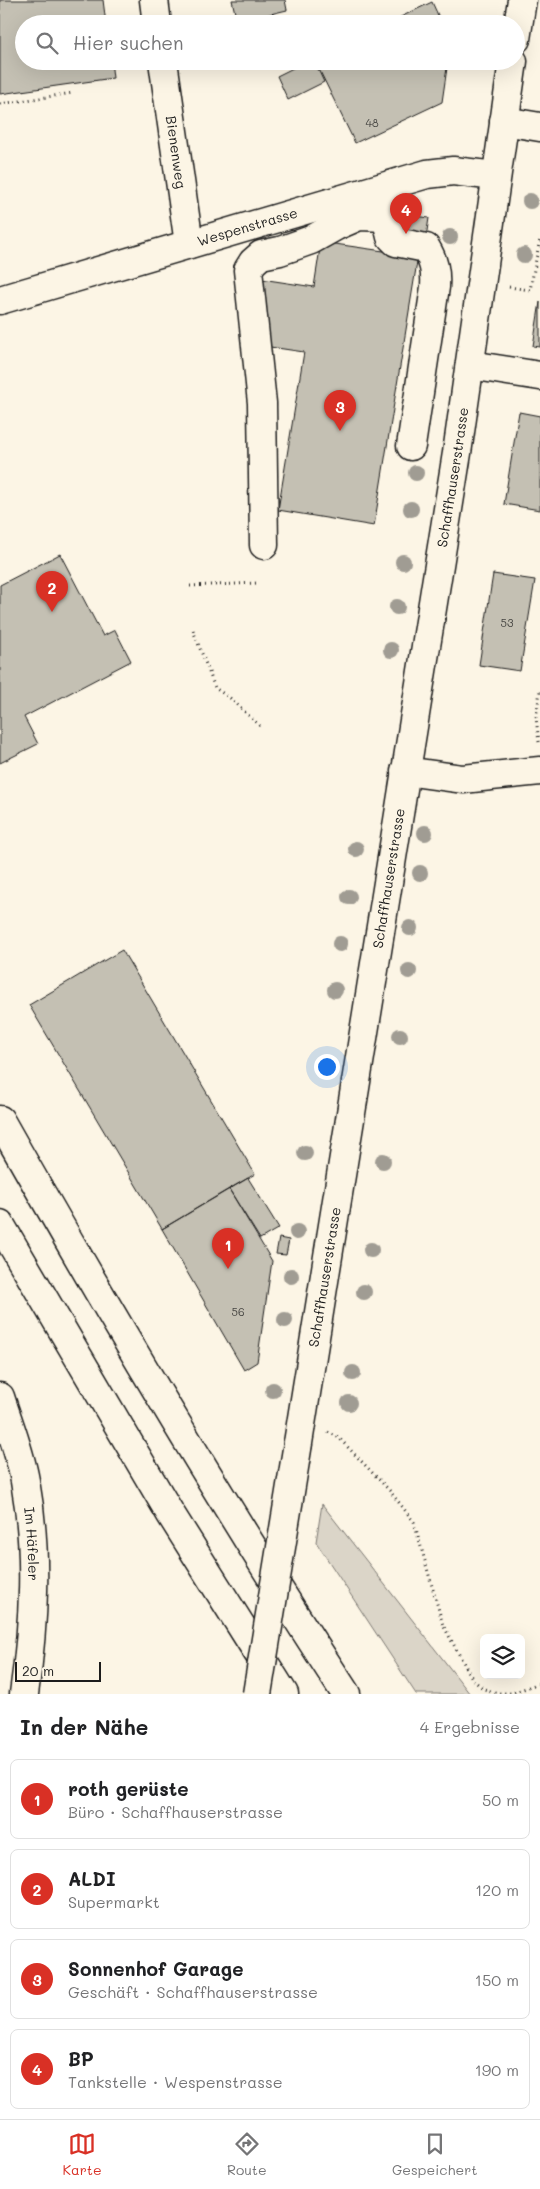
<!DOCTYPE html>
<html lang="de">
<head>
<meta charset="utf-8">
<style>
  body { margin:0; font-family:Mali,sans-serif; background:#f6f6f6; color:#202124 }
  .controls { position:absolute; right:15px; bottom:15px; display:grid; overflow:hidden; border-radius:8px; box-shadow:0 5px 20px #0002 }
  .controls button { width:45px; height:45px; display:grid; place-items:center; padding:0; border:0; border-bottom:1px solid #e0e0e0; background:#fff; color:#202124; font:25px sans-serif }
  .scale { position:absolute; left:15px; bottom:12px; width:86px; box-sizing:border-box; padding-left:5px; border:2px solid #1c1c1c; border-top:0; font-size:14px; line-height:18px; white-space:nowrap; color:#1c1c1c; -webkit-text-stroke:4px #fcf5e5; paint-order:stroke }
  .you { position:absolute; left:326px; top:1066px; width:18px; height:18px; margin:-12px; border:4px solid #fff; border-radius:50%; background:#1a73e8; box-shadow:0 0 0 8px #1a73e833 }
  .badge { display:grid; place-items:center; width:32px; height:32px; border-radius:50%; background:#d93025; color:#fff; font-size:16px; font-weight:700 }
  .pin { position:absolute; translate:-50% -41px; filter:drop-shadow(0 1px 2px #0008) }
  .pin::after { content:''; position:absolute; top:26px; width:18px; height:15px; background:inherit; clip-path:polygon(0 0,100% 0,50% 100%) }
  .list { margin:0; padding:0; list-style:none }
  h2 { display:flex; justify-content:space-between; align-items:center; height:65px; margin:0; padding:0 20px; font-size:21px }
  h2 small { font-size:16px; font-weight:400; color:#757577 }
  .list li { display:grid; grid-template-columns:32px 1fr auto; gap:15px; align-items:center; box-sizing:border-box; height:80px; margin:0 10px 10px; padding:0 10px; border:1px solid #e0e0e0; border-radius:8px }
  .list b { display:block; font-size:19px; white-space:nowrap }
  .list p { margin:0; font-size:16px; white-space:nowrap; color:#757577 }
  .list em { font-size:16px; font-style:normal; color:#757577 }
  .icon { flex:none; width:28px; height:28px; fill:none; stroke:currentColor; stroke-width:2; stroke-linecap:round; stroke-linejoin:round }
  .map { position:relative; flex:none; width:540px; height:1694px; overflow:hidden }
  .search { position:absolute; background:#fff; box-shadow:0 5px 20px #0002; left:15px; right:15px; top:15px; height:55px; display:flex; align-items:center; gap:12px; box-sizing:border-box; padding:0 18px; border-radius:28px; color:#757577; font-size:19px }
  .sheet { height:425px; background:#fff }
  nav { display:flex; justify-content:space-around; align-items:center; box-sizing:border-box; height:70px; border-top:1px solid #e0e0e0; background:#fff; font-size:14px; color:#757577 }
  nav a { display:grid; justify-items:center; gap:2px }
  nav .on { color:#d93025 }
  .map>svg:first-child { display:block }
  .green { fill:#dbd5c8; stroke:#7c7872 }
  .building { fill:#c4c0b3; stroke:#1c1c1c }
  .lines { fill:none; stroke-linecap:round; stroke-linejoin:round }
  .minor-casing { stroke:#1c1c1c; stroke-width:31 }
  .major-casing { stroke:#1c1c1c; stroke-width:31 }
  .highway-casing { stroke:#1c1c1c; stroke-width:31 }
  .path { stroke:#1c1c1c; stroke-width:3; stroke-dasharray:1 4; stroke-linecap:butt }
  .minor { stroke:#fcf5e5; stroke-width:28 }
  .major { stroke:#fcf5e5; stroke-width:28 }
  .highway { stroke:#fcf5e5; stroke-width:28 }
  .major-bridge-casing { stroke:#1c1c1c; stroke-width:31; stroke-linecap:butt }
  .major-bridge { stroke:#fcf5e5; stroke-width:28 }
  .tree { fill:#a09c93 }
  .labels { text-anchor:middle; stroke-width:4; stroke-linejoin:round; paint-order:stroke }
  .number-label { font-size:11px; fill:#464542 }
  .street-label { font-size:14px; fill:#1c1c1c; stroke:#fcf5e5 }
</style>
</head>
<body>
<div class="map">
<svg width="540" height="1694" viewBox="0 0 540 1694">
  <rect width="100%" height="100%" fill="#fcf5e5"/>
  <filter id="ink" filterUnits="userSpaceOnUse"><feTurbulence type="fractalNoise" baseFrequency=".02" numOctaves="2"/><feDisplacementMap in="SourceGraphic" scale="10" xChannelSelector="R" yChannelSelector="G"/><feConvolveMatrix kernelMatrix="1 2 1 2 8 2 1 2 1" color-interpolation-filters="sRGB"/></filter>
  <g filter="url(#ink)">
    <path class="green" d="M322 1504 470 1694H416L316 1542Z"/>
    <path class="building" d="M0 0H103L106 24H24V61H111L113 78 0 94Z
      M232 0H285L287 10 237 22Z
      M432 2 442 24H386Z
      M307 61H314L324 82 288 100 277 76Z
      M315 61H448L442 102 355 143Z
      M390 212 429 218 423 257 384 251Z
      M321 242 418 256 374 526 278 510 304 352 243 343 235 275 314 287Z
      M540 302V347L533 346Z
      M519 412 540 416V510L504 504Z
      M60 554 103 636 115 630 131 661 24 717 38 744 0 763V585Z
      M493 574 535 580 520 671 479 665Z
      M122 950 255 1174 162 1229 29 1005Z
      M248 1178 279 1228 260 1239 229 1189Z
      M229 1189 272 1261 257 1362 244 1370 162 1229Z
      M279 1238 289 1240 286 1255 276 1254Z"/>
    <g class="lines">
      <g class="minor-casing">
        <g id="minor">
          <path d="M154 0 157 24"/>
          <path id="s1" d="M163 61 189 244"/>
          <path d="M504 121 540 127"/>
          <path d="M382 199 391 237 396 242 426 248C434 261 436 272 435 287L411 446"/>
          <path id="s2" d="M0 300 427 174 453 171 496 176"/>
          <path d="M470 365 540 376"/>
          <path d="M264 545 262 403 248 270 253 262 261 255 280 251 311 240 336 226 359 216 386 217"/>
          <path d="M405 771 463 779 540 771"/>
          <path id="s3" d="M0 1397C9 1425 20 1452 25 1481 38 1552 34 1623 24 1694"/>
        </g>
      </g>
      <g class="major-casing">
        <g id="major">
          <path d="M516 39 522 0"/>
          <path id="s4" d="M298 1443 457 453 513 61"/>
        </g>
      </g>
      <g class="highway-casing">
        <path id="highway" d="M0 1120C110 1315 224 1507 346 1694
          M0 1224 170 1513 284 1694"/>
      </g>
      <path class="path" d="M0 104 73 93
        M509 287 530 290 540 239
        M190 586 258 583
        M193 630 215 688 230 698 261 727
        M539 742 536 718 540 691
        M328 1432 339 1438 390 1491 414 1522 443 1625 473 1680 484 1689 498 1693H512L540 1683"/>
      <use href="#minor" class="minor"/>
      <use href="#major" class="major"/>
      <use href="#highway" class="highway"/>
      <g class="major-bridge-casing">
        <path id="major-bridge" d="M257 1694 298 1443"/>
      </g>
      <use href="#major-bridge" class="major-bridge"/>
    </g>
    <g class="tree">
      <circle cx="530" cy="201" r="8"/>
      <circle cx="450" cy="237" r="8"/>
      <circle cx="524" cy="255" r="8"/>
      <circle cx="416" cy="473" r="8"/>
      <circle cx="411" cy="509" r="8"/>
      <circle cx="403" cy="562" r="8"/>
      <circle cx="397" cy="607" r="8"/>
      <circle cx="391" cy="650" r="8"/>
      <circle cx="425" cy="833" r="8"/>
      <circle cx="356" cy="849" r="8"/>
      <circle cx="420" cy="873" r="8"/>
      <circle cx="349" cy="897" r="8"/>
      <circle cx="410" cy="928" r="8"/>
      <circle cx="340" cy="944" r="8"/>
      <circle cx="409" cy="971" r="8"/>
      <circle cx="335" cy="990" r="8"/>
      <circle cx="400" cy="1036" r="8"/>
      <circle cx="323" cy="1065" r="8"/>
      <circle cx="305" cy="1153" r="8"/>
      <circle cx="383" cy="1161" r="8"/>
      <circle cx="297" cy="1232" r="8"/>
      <circle cx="371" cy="1250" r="8"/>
      <circle cx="291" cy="1276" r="8"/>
      <circle cx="364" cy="1292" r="8"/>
      <circle cx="285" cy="1320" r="8"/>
      <circle cx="353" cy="1373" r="8"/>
      <circle cx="273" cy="1390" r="8"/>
      <circle cx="349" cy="1403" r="8"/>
    </g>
  </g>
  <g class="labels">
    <g class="number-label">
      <text x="372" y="127">48</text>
      <text x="507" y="627">53</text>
      <text x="238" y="1316">56</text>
    </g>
    <g class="street-label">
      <text dy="5" stroke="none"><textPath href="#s1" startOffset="92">Bienenweg</textPath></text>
      <text dy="5" stroke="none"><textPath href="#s2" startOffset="258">Wespenstrasse</textPath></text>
      <text dy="5" stroke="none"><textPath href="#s4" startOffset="978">Schaffhauserstrasse</textPath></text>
      <text dy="5" stroke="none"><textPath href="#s4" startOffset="572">Schaffhauserstrasse</textPath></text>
      <text dy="5" stroke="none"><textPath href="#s4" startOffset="168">Schaffhauserstrasse</textPath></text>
      <text dy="5" stroke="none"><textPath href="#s3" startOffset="151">Im Häfeler</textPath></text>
    </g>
  </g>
</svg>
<div class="controls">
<button><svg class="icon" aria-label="layers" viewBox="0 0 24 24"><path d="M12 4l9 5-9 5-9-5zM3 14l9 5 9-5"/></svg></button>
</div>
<div class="scale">20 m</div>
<div class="you"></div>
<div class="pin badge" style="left:228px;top:1269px">1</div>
<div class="pin badge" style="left:52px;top:612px">2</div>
<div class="pin badge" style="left:340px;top:431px">3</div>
<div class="pin badge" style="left:406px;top:234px">4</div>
<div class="search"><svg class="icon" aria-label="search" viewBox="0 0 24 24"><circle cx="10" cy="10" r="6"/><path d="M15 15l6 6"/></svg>Hier suchen</div>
</div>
<section class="sheet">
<h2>In der Nähe<small>4 Ergebnisse</small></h2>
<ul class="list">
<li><span class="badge">1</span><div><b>roth gerüste</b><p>Büro · Schaffhauserstrasse</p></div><em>50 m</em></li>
<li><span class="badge">2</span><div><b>ALDI</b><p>Supermarkt</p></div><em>120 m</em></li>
<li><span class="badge">3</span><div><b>Sonnenhof Garage</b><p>Geschäft · Schaffhauserstrasse</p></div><em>150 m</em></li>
<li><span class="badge">4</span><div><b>BP</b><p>Tankstelle · Wespenstrasse</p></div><em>190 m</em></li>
</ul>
</section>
<nav>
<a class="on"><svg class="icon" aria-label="map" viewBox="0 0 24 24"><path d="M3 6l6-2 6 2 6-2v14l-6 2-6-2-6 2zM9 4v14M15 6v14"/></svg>Karte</a>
<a><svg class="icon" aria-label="directions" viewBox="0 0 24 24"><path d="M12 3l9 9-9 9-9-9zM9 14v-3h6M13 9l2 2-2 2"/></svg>Route</a>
<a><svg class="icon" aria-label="saved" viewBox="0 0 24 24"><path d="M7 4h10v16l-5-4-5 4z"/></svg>Gespeichert</a>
</nav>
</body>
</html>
